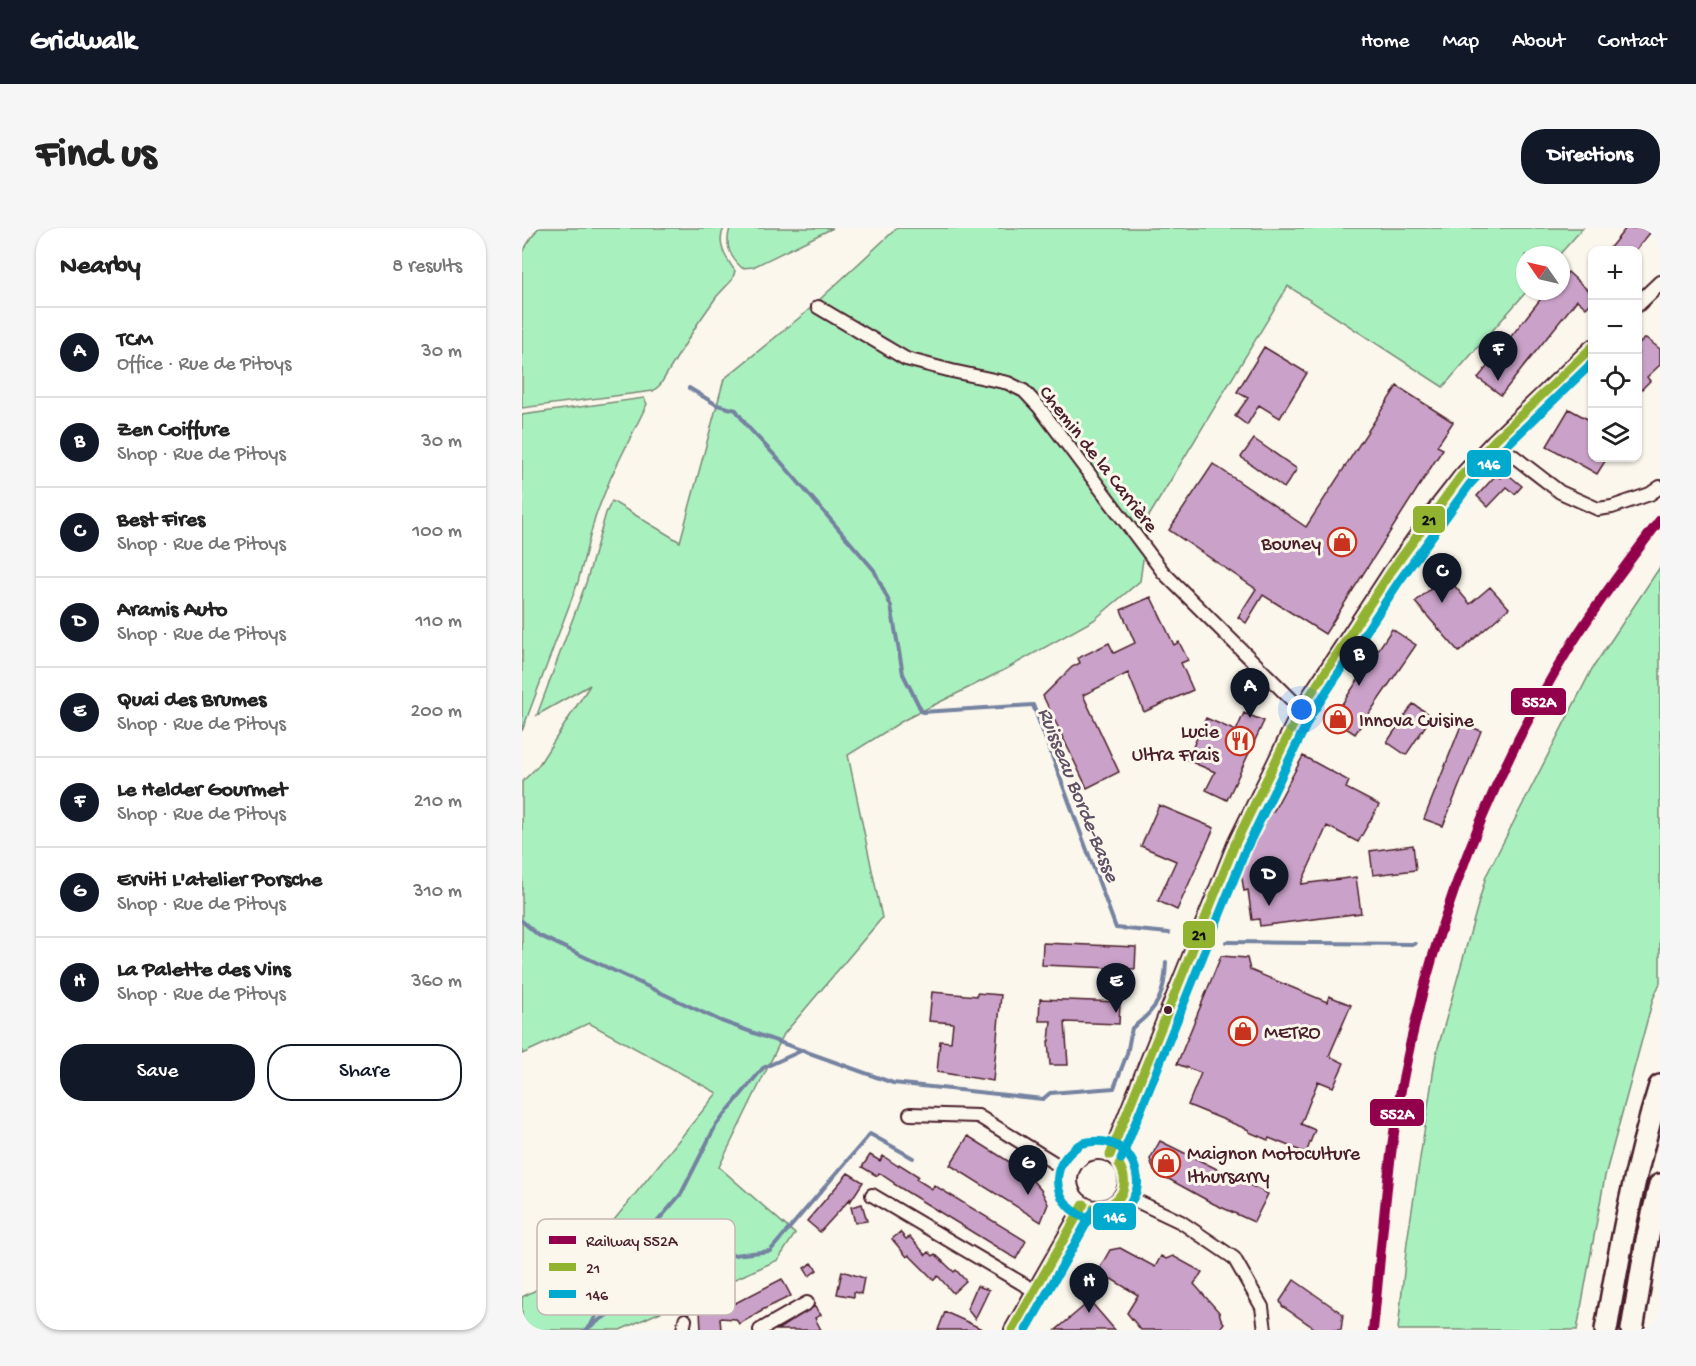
<!DOCTYPE html>
<html lang="en">
<head>
<meta charset="utf-8">
<style>
  body { margin:0; font-family:"Gochi Hand",sans-serif; background:#f6f6f6; color:#222 }
  .controls { position:absolute; right:18px; top:18px; display:grid; overflow:hidden; border-radius:12px; box-shadow:0 2px 4px #0004 }
  .controls button { width:54px; height:54px; display:grid; place-items:center; padding:0; border:0; border-bottom:2px solid #e0e0e0; background:#fff; color:#222; font:30px sans-serif }
  .compass { position:absolute; left:994px; top:18px; width:54px; height:54px; border-radius:50%; background:#fff; box-shadow:0 2px 4px #0004; rotate:304deg }
  .you { position:absolute; left:780px; top:482px; width:21px; height:21px; margin:-15px; border:4px solid #fff; border-radius:50%; background:#1a73e8; box-shadow:0 0 0 9px #1a73e833 }
  .badge { display:grid; place-items:center; width:39px; height:39px; border-radius:50%; background:#111827; color:#fff; font-size:20px; font-weight:700 }
  .pin { position:absolute; translate:-50% -50px; filter:drop-shadow(0 2px 3px #0008) }
  .pin::after { content:''; position:absolute; top:32px; width:21px; height:18px; background:inherit; clip-path:polygon(0 0,100% 0,50% 100%) }
  .list { margin:0; padding:0; list-style:none }
  h2 { display:flex; justify-content:space-between; align-items:center; height:78px; margin:0; padding:0 24px; font-size:26px }
  h2 small { font-size:20px; font-weight:400; color:#767676 }
  .list li { display:grid; grid-template-columns:39px 1fr auto; gap:18px; align-items:center; box-sizing:border-box; height:90px; padding:0 24px; border-top:2px solid #e0e0e0 }
  .list b { display:block; font-size:22px; white-space:nowrap }
  .list p { margin:0; font-size:20px; white-space:nowrap; color:#767676 }
  .list em { font-size:20px; font-style:normal; color:#767676 }
  .actions { display:flex; gap:12px; padding:18px 24px }
  .actions a { flex:1; padding:14px 0; border:2px solid #111827; border-radius:24px; text-align:center; font-size:21px; color:#111827 }
  .actions .main { background:#111827; color:#fff }
  .icon { flex:none; width:33px; height:33px; fill:none; stroke:currentColor; stroke-width:2; stroke-linecap:round; stroke-linejoin:round }
  .map { position:relative; flex:none; width:1138px; height:1102px; overflow:hidden; border-radius:24px }
  header { display:flex; align-items:center; gap:36px; box-sizing:border-box; height:84px; padding:0 30px; background:#111827; color:#fff }
  header strong { font-size:28px }
  nav { display:flex; gap:33px; margin-inline-start:auto; font-size:21px }
  .intro { display:flex; align-items:center; justify-content:space-between; box-sizing:border-box; height:144px; padding:0 36px }
  h1 { margin:0; font-size:42px }
  .button { padding:15px 27px; border-radius:24px; background:#111827; color:#fff; font-size:21px; font-weight:700 }
  main { display:flex; gap:36px; padding:0 36px }
  aside { flex:1; background:#fff; border-radius:24px; box-shadow:0 2px 4px #0004 }
  .map>svg:first-child { display:block }
  .green { fill:#a8f1bf; stroke:#798875; stroke-width:1.5 }
  .lines { fill:none; stroke-linecap:round; stroke-linejoin:round }
  .stream { stroke:#7582a0; stroke-width:4 }
  .building { fill:#caa2c9; stroke:#4a1f2b; stroke-width:1.5 }
  .minor-casing { stroke:#4a1f2b; stroke-width:16 }
  .tertiary-casing { stroke:#4a1f2b; stroke-width:18 }
  .motorway-casing { stroke:#4a1f2b; stroke-width:26 }
  .minor { stroke:#fbf7ec; stroke-width:12 }
  .tertiary { stroke:#fbf7ec; stroke-width:14 }
  .motorway { stroke:#fbf7ec; stroke-width:21 }
  .bus-1-casing { stroke:#fbf7ec; stroke-width:14 }
  .bus-2-casing { stroke:#fbf7ec; stroke-width:14 }
  .bus-1 { stroke:#92b330; stroke-width:9 }
  .bus-2 { stroke:#00a9ce; stroke-width:9 }
  .rail-1-casing { stroke:#fbf7ec; stroke-width:15 }
  .rail-1 { stroke:#92004c; stroke-width:10 }
  .bus-dot { fill:#4a1f2b; stroke:#fbf7ec; stroke-width:2 }
  .labels { text-anchor:middle; stroke-width:6; stroke-linejoin:round; paint-order:stroke }
  .street-label { font-size:20px; fill:#4a1f2b; stroke:#fbf7ec }
  .poi-label { font-size:20px; fill:#4a1f2b; stroke:#fbf7ec; text-anchor:start }
  .water-label { font-size:21px; font-style:italic; fill:#5f5166; stroke:#fbf7ec }
  .key { fill:#fbf7ec; stroke:#c6b6b2; stroke-width:1.5 }
  .key-label { font-size:16px; fill:#4a1f2b }
  .line-badge { stroke:#fbf7ec; stroke-width:2 }
  .badge-label { font-size:16px; text-anchor:middle; font-weight:bold; fill:#fff }
  .pale-badge-label { font-size:16px; text-anchor:middle; font-weight:bold; fill:#111 }
</style>
</head>
<body>
<header>
<strong>Gridwalk</strong>
<nav><a>Home</a><a>Map</a><a>About</a><a>Contact</a></nav>
</header>
<div class="intro"><h1>Find us</h1><a class="button">Directions</a></div>
<main>
<aside>
<h2>Nearby<small>8 results</small></h2>
<ul class="list">
<li><span class="badge">A</span><div><b>TCM</b><p>Office · Rue de Pitoys</p></div><em>30 m</em></li>
<li><span class="badge">B</span><div><b>Zen Coiffure</b><p>Shop · Rue de Pitoys</p></div><em>30 m</em></li>
<li><span class="badge">C</span><div><b>Best Fires</b><p>Shop · Rue de Pitoys</p></div><em>100 m</em></li>
<li><span class="badge">D</span><div><b>Aramis Auto</b><p>Shop · Rue de Pitoys</p></div><em>110 m</em></li>
<li><span class="badge">E</span><div><b>Quai des Brumes</b><p>Shop · Rue de Pitoys</p></div><em>200 m</em></li>
<li><span class="badge">F</span><div><b>Le Helder Gourmet</b><p>Shop · Rue de Pitoys</p></div><em>210 m</em></li>
<li><span class="badge">G</span><div><b>Erviti L'atelier Porsche</b><p>Shop · Rue de Pitoys</p></div><em>310 m</em></li>
<li><span class="badge">H</span><div><b>La Palette des Vins</b><p>Shop · Rue de Pitoys</p></div><em>360 m</em></li>
</ul>
<div class="actions"><a class="main">Save</a><a>Share</a></div>
</aside>
<div class="map">
<svg width="1138" height="1102" viewBox="0 0 1138 1102">
  <rect width="100%" height="100%" fill="#fbf7ec"/>
  <filter id="ink" filterUnits="userSpaceOnUse"><feTurbulence type="fractalNoise" baseFrequency=".0167" numOctaves="2"/><feDisplacementMap in="SourceGraphic" scale="12" xChannelSelector="R" yChannelSelector="G"/><feConvolveMatrix kernelMatrix="1 2 1 2 8 2 1 2 1" color-interpolation-filters="sRGB"/></filter>
  <g filter="url(#ink)">
    <path class="green" d="M16 0H202C194 16 204 30 213 43L210 52 195 68 176 95 138 157 131 163 0 180V24Z
      M208 0H311L231 39 220 40C207 28 203 17 208 0Z
      M375 0H1061L1037 27H1003V63H1005L921 159 766 58 627 288 618 353 572 392 486 440 382 492 326 527 360 690 262 806 197 939 273 1006 256 1032 98 1102H0V1069L50 1044 195 865 67 795 0 826V554L16 538 68 457 15 487 64 355 84 285 90 273 158 314 202 151 282 86Z
      M122 170 125 176 89 249 73 289 56 354 0 503V187Z
      M1138 339V755L1131 771 1083 948 1055 1102H876L885 1014 914 827 964 648 1070 441Z"/>
    <g class="lines">
      <path class="stream" d="M167 160 195 177 214 182 225 198 258 233 352 342 369 378 381 446 400 484 511 477 594 700 647 705
        M0 693 16 707 199 793 371 855 521 871 528 865 592 860 605 826 610 800C636 781 643 766 644 734
        M704 714 893 716
        M69 1097 104 1030 159 966 194 897 241 840 281 822
        M63 1102 107 1072 137 1042 174 1036 194 1029 248 1023 348 906 391 930"/>
    </g>
    <path class="building" d="M1104 0H1132L1114 22H1086Z
      M1046 44 1071 67V73L1064 80 1055 72 979 167 956 150 1025 63H1039V51Z
      M1124 110 1138 121V137L1125 149 1128 153 1116 165V116Z
      M742 119 785 145 758 190 737 177 725 197 713 188 726 170 715 164Z
      M875 158 931 194 915 218 921 221 913 233 803 406 741 367 724 395 716 389 734 361 647 302 691 236 784 299Z
      M1047 181 1071 194V230H1085L1075 246 1025 218Z
      M732 211 775 241 762 260 719 229Z
      M983 244 1000 258 993 266 985 259 966 279 955 268 974 247 978 250Z
      M924 348 948 376 968 359 987 380 937 424 893 374Z
      M629 369 652 417 657 414 666 432 659 435 671 462 622 484 606 445 561 467 597 544 565 560 521 468 550 439 558 435 556 430 587 415 592 425 613 415 599 382Z
      M870 401 894 417 833 506 810 491Z
      M891 476 910 488 884 527 865 514Z
      M722 485 742 493 705 572 684 562 693 544 665 532 684 490 714 503Z
      M940 495 959 503 921 598 902 591Z
      M781 528 827 553 824 560 857 577 836 614 805 598 779 656 834 649 839 685 738 698 737 691 730 692 726 662 722 663 719 644 746 582 751 584Z
      M637 577 692 600 655 682 636 673 654 633 619 618Z
      M891 617 894 642 851 647 848 623Z
      M521 715 614 719 613 741 520 737Z
      M699 728 725 730 728 742 805 774 807 768 829 777 807 828 822 835 811 859 796 853 779 896 793 902 784 925 747 910 746 912 727 904V902L666 877 679 845 655 836Z
      M410 764 455 768V765L479 767 471 853 415 844 418 813 429 814 431 795 407 793Z
      M518 771 598 774 597 796 543 794 546 837H528L526 813H527L529 793H517Z
      M446 908 494 938 492 942 511 953 519 962 526 976 519 994 428 937Z
      M638 913 746 966 732 994 692 976 632 943 628 931Z
      M348 927 358 933 361 928 376 938 377 936 396 948 394 951 410 961 412 957 504 1013 494 1031 372 956V955L357 945 355 948 340 939Z
      M326 945 341 954 328 974V971L298 1004 285 993Z
      M340 976 345 993 333 995 329 979Z
      M378 1004 384 1011 388 1009 404 1027 407 1024 411 1028 413 1026 432 1044 434 1042 444 1053 431 1065 416 1048 412 1052 387 1027 385 1029 370 1011Z
      M598 1020 633 1039 639 1028 644 1031 651 1028 680 1044 672 1056 697 1084 699 1091 702 1095 697 1102H619L605 1085 616 1067 576 1043 588 1022Z
      M290 1035 295 1042 287 1048 282 1040Z
      M320 1043 342 1050 339 1066 332 1064V1069L315 1066Z
      M260 1051 269 1068 240 1082V1083L217 1096 214 1091 198 1090 199 1102H179L178 1082 198 1083Z
      M772 1052 821 1086 819 1102H792V1100L760 1078 758 1073Z
      M455 1058 467 1062 453 1091 445 1081Z
      M568 1073 593 1102H534Z
      M292 1078 299 1087 293 1090 299 1102H255Z
      M423 1084 441 1092 462 1102H416Z"/>
    <g class="lines">
      <g class="minor-casing">
        <path id="minor" d="M296 79 384 131 430 143 486 155 502 163 517 179 641 344 779 481
          M972 213 1038 264 1076 281 1090 279 1128 266 1138 259
          M388 886 456 888 549 945
          M600 966 659 994 712 1030 740 1079 743 1102
          M350 967 513 1063
          M161 1102 163 1092
          M238 1102 285 1075"/>
      </g>
      <g class="tertiary-casing">
        <path id="tertiary" d="M1116 76 1138 55
          M548 952a28 28 0 1 1 56 0a28 28 0 1 1-56 0Z
          M588 927 713 616 779 481 868 345 917 276 939 248 972 213 1070 119
          M490 1102 562 976"/>
      </g>
      <g class="motorway-casing">
        <path id="motorway" d="M1084 1102C1098 1020 1113 938 1138 858
          M1110 1102 1125 1012 1138 957"/>
      </g>
      <use href="#minor" class="minor"/>
      <use href="#tertiary" class="tertiary"/>
      <use href="#motorway" class="motorway"/>
      <g class="bus-1-casing">
        <path id="bus-1" d="M588 927 713 616 779 481 868 345 939 248 972 213 1070 119
          M572 980C598 982 610 957 597 936
          M572 980C598 978 610 959 597 936
          M490 1102 562 976"/>
      </g>
      <g class="bus-2-casing">
        <path id="bus-2" d="M557 917C498 959 576 1024 608 975 613 968 617 959 615 949 611 920 588 909 561 915
          M599 931 724 621 789 487 878 352 948 256 981 221 1070 135
          M504 1102 572 982"/>
      </g>
      <use href="#bus-1" class="bus-1"/>
      <use href="#bus-2" class="bus-2"/>
      <g class="rail-1-casing">
        <path id="rail-1" d="M851 1102C860 1017 865 930 882 846 912 694 968 549 1049 417 1076 374 1107 333 1138 292"/>
      </g>
      <use href="#rail-1" class="rail-1"/>
    </g>
  </g>
  <defs>
    <g id="shop-ring" transform="scale(1.5)"><circle r="9.5" fill="#fbf7ec" stroke="#c8321e" stroke-width="1.5"/><path d="M-5-2.5h2.3a2.7 3.5 0 0 1 5.4 0H5L5.5 6h-11ZM-1.5-2.5h3a1.5 2.3 0 0 0-3 0Z" fill="#c8321e"/></g>
    <g id="restaurant-ring" transform="scale(1.5)"><circle r="9.5" fill="#fbf7ec" stroke="#c8321e" stroke-width="1.5"/><path d="M-5-6h1v4h1v-4h1v4h1v-4h1v5L-1.5 .5V6h-2V.5L-5-1ZM5-6V6H3V1.5H1.5Q1.5-4 5-6Z" fill="#c8321e"/></g>
  </defs>
  <g fill-rule="evenodd">
    <use href="#shop-ring" x="820" y="314"/>
    <use href="#shop-ring" x="816" y="491"/>
    <use href="#restaurant-ring" x="718" y="513"/>
    <use href="#shop-ring" x="721" y="803"/>
    <use href="#shop-ring" x="644" y="935"/>
  </g>
  <circle class="bus-dot" cx="646" cy="782" r="5"/>
  <g class="labels">
    <g class="street-label">
      <text transform="translate(578 230) rotate(52)" y="7">Chemin de la Carrière</text>
    </g>
    <g class="poi-label">
      <text x="799" y="321" text-anchor="end">Bouney</text>
      <text x="837" y="498">Innova Cuisine</text>
      <text x="697" y="509" text-anchor="end">Lucie<tspan x="697" dy="23">Ultra Frais</tspan></text>
      <text x="742" y="810">METRO</text>
      <text x="665" y="931">Maignon Motoculture<tspan x="665" dy="23">Ithursarry</tspan></text>
    </g>
    <g class="water-label">
      <text transform="translate(558 566) rotate(68)" y="7">Ruisseau Borde-Basse</text>
    </g>
  </g>
  <rect x="15" y="991" width="198" height="96" rx="9" class="key"/>
  <rect x="27" y="1008" width="27" height="8" fill="#92004c"/>
  <rect x="27" y="1035" width="27" height="8" fill="#92b330"/>
  <rect x="27" y="1062" width="27" height="8" fill="#00a9ce"/>
  <g class="key-label">
    <text x="64" y="1018">Railway 552A</text>
    <text x="64" y="1045">21</text>
    <text x="64" y="1072">146</text>
  </g>
  <g class="line-badge">
    <rect x="944" y="221" width="46" height="29" rx="6" fill="#00a9ce"/>
    <rect x="890" y="277" width="34" height="29" rx="6" fill="#92b330"/>
    <rect x="988" y="459" width="57" height="29" rx="6" fill="#92004c"/>
    <rect x="660" y="692" width="34" height="29" rx="6" fill="#92b330"/>
    <rect x="847" y="870" width="56" height="29" rx="6" fill="#92004c"/>
    <rect x="570" y="974" width="45" height="29" rx="6" fill="#00a9ce"/>
  </g>
  <g class="badge-label">
    <text x="967" y="241">146</text>
    <text x="1017" y="479">552A</text>
    <text x="875" y="891">552A</text>
    <text x="593" y="994">146</text>
  </g>
  <g class="pale-badge-label">
    <text x="907" y="297">21</text>
    <text x="677" y="712">21</text>
  </g>
</svg>
<div class="controls">
<button>+</button>
<button>−</button>
<button><svg class="icon" aria-label="locate" viewBox="0 0 24 24"><circle cx="12" cy="12" r="6"/><path d="M12 2v4M12 18v4M2 12h4M18 12h4"/></svg></button>
<button><svg class="icon" aria-label="layers" viewBox="0 0 24 24"><path d="M12 4l9 5-9 5-9-5zM3 14l9 5 9-5"/></svg></button>
</div>
<svg class="compass" viewBox="-18 -18 36 36"><path d="M0-13l5 13h-10z" fill="#e53935"/><path d="M0 13l5-13h-10z" fill="#767676"/></svg>
<div class="you"></div>
<div class="pin badge" style="left:728px;top:490px">A</div>
<div class="pin badge" style="left:837px;top:458px">B</div>
<div class="pin badge" style="left:920px;top:375px">C</div>
<div class="pin badge" style="left:747px;top:678px">D</div>
<div class="pin badge" style="left:594px;top:785px">E</div>
<div class="pin badge" style="left:976px;top:153px">F</div>
<div class="pin badge" style="left:506px;top:967px">G</div>
<div class="pin badge" style="left:567px;top:1085px">H</div>
</div>
</main>
</body>
</html>
